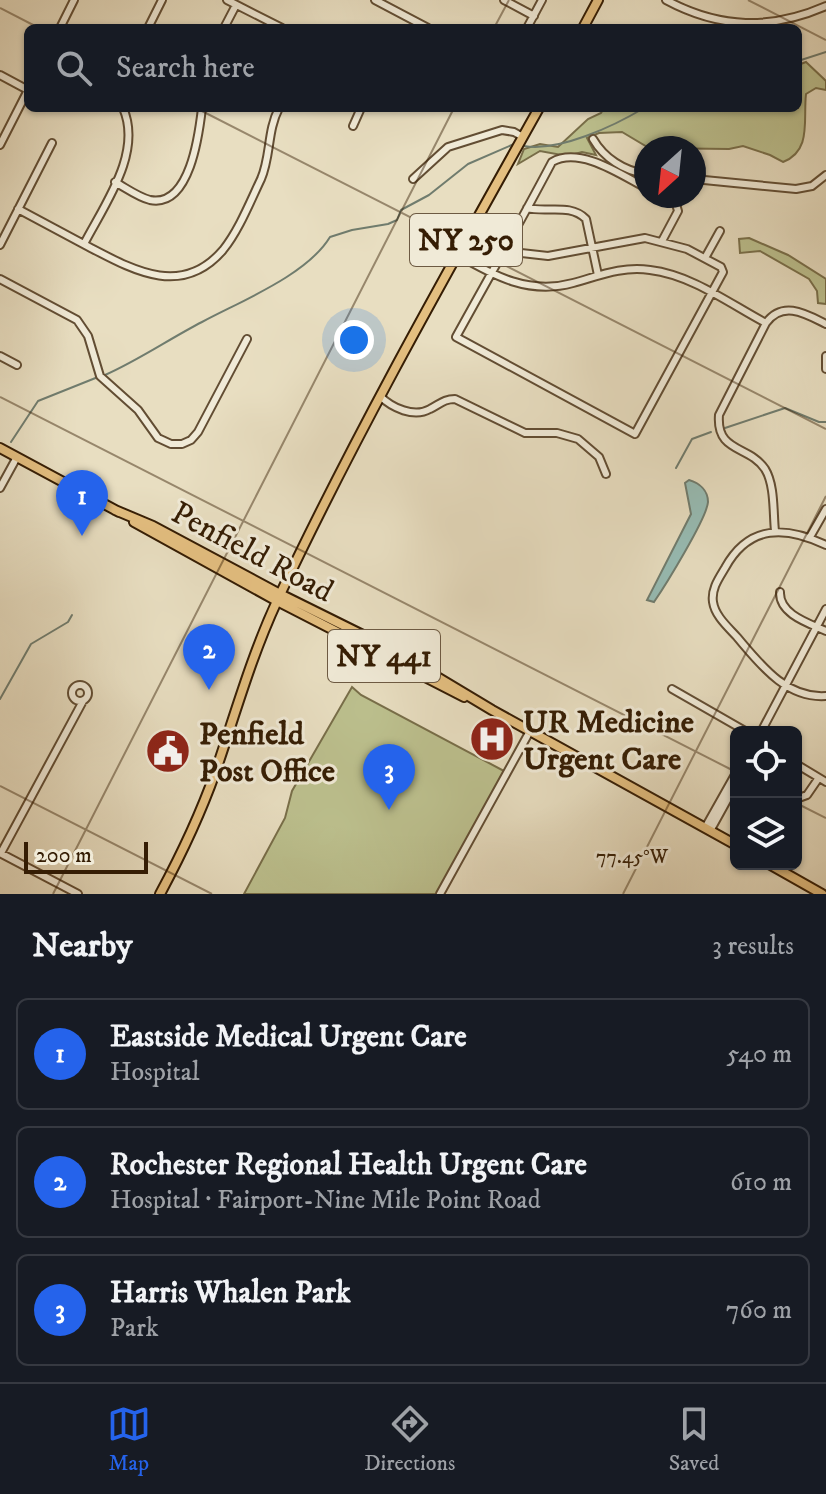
<!DOCTYPE html>
<html lang="en">
<head>
<meta charset="utf-8">
<style>
  body { margin:0; font-family:"IM FELL DW Pica",serif; background:#20242c; color:#f1f3f6 }
  .controls { position:absolute; right:24px; bottom:24px; display:grid; overflow:hidden; border-radius:12px; box-shadow:0 2px 6px #0004 }
  .controls button { width:72px; height:72px; display:grid; place-items:center; padding:0; border:0; border-bottom:2px solid #363941; background:#171b24; color:#f1f3f6; font:40px sans-serif }
  .compass { position:absolute; left:634px; top:136px; width:72px; height:72px; border-radius:50%; background:#171b24; box-shadow:0 2px 6px #0004; rotate:207deg }
  .scale { position:absolute; left:24px; bottom:20px; width:124px; box-sizing:border-box; padding-left:8px; border:4px solid #351d04; border-top:0; font-size:22px; line-height:28px; white-space:nowrap; color:#351d04; -webkit-text-stroke:6px #f0ead7; paint-order:stroke }
  .you { position:absolute; left:354px; top:340px; width:28px; height:28px; margin:-20px; border:6px solid #fff; border-radius:50%; background:#1a73e8; box-shadow:0 0 0 12px #1a73e833 }
  .badge { display:grid; place-items:center; width:52px; height:52px; border-radius:50%; background:#2563eb; color:#fff; font-size:26px; font-weight:700 }
  .pin { position:absolute; translate:-50% -66px; filter:drop-shadow(0 2px 4px #0008) }
  .pin::after { content:''; position:absolute; top:42px; width:28px; height:24px; background:inherit; clip-path:polygon(0 0,100% 0,50% 100%) }
  .list { margin:0; padding:0; list-style:none }
  h2 { display:flex; justify-content:space-between; align-items:center; height:104px; margin:0; padding:0 32px; font-size:34px }
  h2 small { font-size:26px; font-weight:400; color:#9ea1a6 }
  .list li { display:grid; grid-template-columns:52px 1fr auto; gap:24px; align-items:center; box-sizing:border-box; height:112px; margin:0 16px 16px; padding:0 16px; border:2px solid #363941; border-radius:12px }
  .list b { display:block; font-size:30px; white-space:nowrap }
  .list p { margin:0; font-size:26px; white-space:nowrap; color:#9ea1a6 }
  .list em { font-size:26px; font-style:normal; color:#9ea1a6 }
  .icon { flex:none; width:44px; height:44px; fill:none; stroke:currentColor; stroke-width:2; stroke-linecap:round; stroke-linejoin:round }
  .map { position:relative; flex:none; width:826px; height:894px; overflow:hidden }
  .search { position:absolute; background:#171b24; box-shadow:0 2px 6px #0004; left:24px; right:24px; top:24px; height:88px; display:flex; align-items:center; gap:20px; box-sizing:border-box; padding:0 28px; border-radius:12px; color:#9ea1a6; font-size:30px }
  .sheet { height:488px; background:#171b24 }
  nav { display:flex; justify-content:space-around; align-items:center; box-sizing:border-box; height:112px; border-top:2px solid #363941; background:#171b24; font-size:22px; color:#9ea1a6 }
  nav a { display:grid; justify-items:center; gap:4px }
  nav .on { color:#2563eb }
  .map>svg:first-child { display:block }
  .green { fill:#bcc08e; stroke:#786e49; stroke-width:2 }
  .water { fill:#97bcb4; stroke:#707c6e; stroke-width:2 }
  .lines { fill:none; stroke-linecap:round; stroke-linejoin:round }
  .stream { stroke:#707c6e; stroke-width:2 }
  .minor-casing { stroke:#624d33; stroke-width:10 }
  .major-casing { stroke:#351d04; stroke-width:12 }
  .minor { stroke:#f0ead7; stroke-width:6 }
  .major { stroke:#e4bf80; stroke-width:8 }
  .ticks { fill:none; stroke:#351d04; stroke-width:2; stroke-opacity:0.45 }
  .labels { text-anchor:middle; stroke-width:6; stroke-linejoin:round; paint-order:stroke }
  .shield { fill:#f0ead7; stroke:#6d5a43; stroke-width:2 }
  .shield-label { font-size:30px; font-weight:bold; fill:#351d04 }
  .street-label { font-size:32px; fill:#351d04; stroke:#f0ead7 }
  .poi-label { font-size:32px; font-weight:bold; fill:#351d04; stroke:#f0ead7; text-anchor:start }
  .ticks-label { font-size:20px; text-anchor:middle; fill:#351d04; stroke:#f0ead7; stroke-width:6; stroke-linejoin:round; paint-order:stroke }
</style>
</head>
<body>
<div class="map">
<svg width="826" height="894" viewBox="0 0 826 894">
  <rect width="100%" height="100%" fill="#e8dec1"/>
  <filter id="stains"><feTurbulence type="fractalNoise" baseFrequency=".0025" numOctaves="4"/><feColorMatrix values="0 0 0 0 .2 0 0 0 0 .09 0 0 0 0 .02 0 0 0 .5 -.17"/></filter>
  <radialGradient id="worn" r=".72"><stop offset=".6" stop-color="#630" stop-opacity="0"/><stop offset="1" stop-color="#630" stop-opacity=".3"/></radialGradient>
  <path class="green" d="M806 62 826 81V90L816 88 806 94C803 120 812 151 783 162L770 155 743 146 729 149 649 148 622 132 599 133 587 138 596 155 582 152 567 156 540 151 518 164 524 149 540 144 558 147 588 119 601 113 604 108H798V65Z
    M749 238 788 255 826 279V304L818 303 817 291 809 279 760 251 740 253 739 239Z
    M352 687 361 695 504 771 438 894H244L285 818 292 791Z"/>
  <path class="water" d="M689 480C699 483 708 490 708 502 707 518 665 586 654 602L647 600 691 514 685 483Z"/>
  <g class="lines">
    <path class="stream" d="M798 61 826 52
      M524 146C559 152 614 126 644 108
      M105 375C139 360 169 339 202 322 241 301 307 275 330 237L352 230 388 224 397 220 401 210 429 195 468 164 514 144
      M725 428 785 408 819 422H826
      M11 442 38 401 98 377
      M676 468 692 439 711 432
      M0 699 31 644 68 622 72 615"/>
    <g class="minor-casing">
      <path id="minor" d="M227 0 282 28
        M375 0 428 28
        M504 0 534 16
        M666 0C720 29 771 30 826 6
        M60 28 74 0
        M148 28 162 0
        M224 28 236 5
        M527 28 542 0
        M0 75 28 90
        M353 126 361 108
        M593 139C604 158 624 171 646 174
        M0 145 28 90
        M413 179 448 147 502 130 514 132 523 137
        M694 179 796 189 812 186 826 175
        M115 182C126 188 138 197 150 200 190 208 199 134 202 108
        M661 196 676 204 678 211 662 241
        M527 208C547 213 570 203 586 219L598 275
        M18 209C42 222 65 234 89 247 133 270 182 298 223 250 239 230 250 202 261 179 271 156 267 131 279 108
        M84 244C104 205 143 153 123 108
        M0 245 52 143
        M503 251 548 256 645 238 687 249 721 267 723 272 635 434 456 337C488 279 521 221 552 162 580 146 621 175 646 188
        M458 255C494 276 529 295 573 283 599 276 621 266 650 270 692 275 730 304 766 323
        M705 258 720 231
        M0 279 77 320 88 336 100 376 138 410 158 438 171 444H182L191 440 198 432 247 339
        M0 356 17 365
        M826 356V369
        M380 396C392 408 414 418 430 409 440 404 444 399 455 399L525 433H557L578 439 599 457 606 474
        M0 488 17 457
        M775 531C773 513 775 485 765 469 749 445 716 453 719 415L766 323C783 300 806 314 826 324
        M810 537 826 509
        M826 545C786 526 749 524 725 568 719 578 711 589 713 602 715 616 728 627 737 637 760 664 786 699 826 696
        M780 592C779 614 808 623 826 631
        M72 693a8 8 0 1 1 16 0a8 8 0 1 1-16 0Z
        M672 689 747 732
        M761 732 826 609
        M796 764 826 782
        M796 799 807 795 818 779
        M705 828 736 773
        M710 831 736 784
        M0 853 78 894
        M1 853 83 701
        M440 894 530 731"/>
    </g>
    <g class="major-casing">
      <path id="major" d="M583 28 598 0
        M0 448 119 512
        M115 510 153 526 280 594 387 647 492 710 736 845
        M134 522 277 601 464 697
        M769 864 822 894
        M160 894C181 855 200 815 215 773 235 715 251 657 277 601 356 433 448 271 539 108"/>
    </g>
    <use href="#minor" class="minor"/>
    <use href="#major" class="major"/>
  </g>
  <path class="ticks" d="M748 0 826 40M0 8 39 28M494 28 509 0M196 108 826 429M0 397 736 772M0 786 212 894M796 803 826 818M53 894 454 108M623 894 826 496"/>
  <defs>
    <g id="hospital-disc" transform="scale(2.3)"><circle r="9.5" fill="#8f2418" stroke="#f0ead7"/><path d="M-5-5h3v3.5h4V-5h3V5h-3V1.5h-4V5h-3Z" fill="#fff"/></g>
    <g id="civic-disc" transform="scale(2.3)"><circle r="9.5" fill="#8f2418" stroke="#f0ead7"/><path d="M-.6-6.5H3V-4.5H.6V-3L4-1V1h2V6H-6V1h2V-1L-.6-3ZM-1.2 2.5V6h2.4V2.5Z" fill="#fff"/></g>
  </defs>
  <g fill-rule="evenodd">
    <use href="#hospital-disc" x="492" y="739"/>
    <use href="#civic-disc" x="168" y="751"/>
  </g>
  <g class="labels">
    <g class="shield">
      <rect x="410" y="214" width="112" height="52" rx="6"/>
      <rect x="328" y="630" width="112" height="52" rx="6"/>
    </g>
    <g class="shield-label">
      <text x="466" y="250">NY 250</text>
      <text x="384" y="666">NY 441</text>
    </g>
    <g class="street-label">
      <text transform="translate(253 551) rotate(28)" y="11">Penfield Road</text>
    </g>
    <g class="poi-label">
      <text x="523" y="732">UR Medicine<tspan x="523" dy="37">Urgent Care</tspan></text>
      <text x="199" y="744">Penfield<tspan x="199" dy="37">Post Office</tspan></text>
    </g>
  </g>
  <g class="ticks-label">
    <text x="632" y="863">77.45°W</text>
  </g>
  <rect width="100%" height="100%" filter="url(#stains)"/>
  <rect width="100%" height="100%" fill="url(#worn)"/>
</svg>
<div class="controls">
<button><svg class="icon" aria-label="locate" viewBox="0 0 24 24"><circle cx="12" cy="12" r="6"/><path d="M12 2v4M12 18v4M2 12h4M18 12h4"/></svg></button>
<button><svg class="icon" aria-label="layers" viewBox="0 0 24 24"><path d="M12 4l9 5-9 5-9-5zM3 14l9 5 9-5"/></svg></button>
</div>
<svg class="compass" viewBox="-18 -18 36 36"><path d="M0-13l5 13h-10z" fill="#e53935"/><path d="M0 13l5-13h-10z" fill="#9ea1a6"/></svg>
<div class="scale">200 m</div>
<div class="you"></div>
<div class="pin badge" style="left:82px;top:536px">1</div>
<div class="pin badge" style="left:209px;top:690px">2</div>
<div class="pin badge" style="left:389px;top:810px">3</div>
<div class="search"><svg class="icon" aria-label="search" viewBox="0 0 24 24"><circle cx="10" cy="10" r="6"/><path d="M15 15l6 6"/></svg>Search here</div>
</div>
<section class="sheet">
<h2>Nearby<small>3 results</small></h2>
<ul class="list">
<li><span class="badge">1</span><div><b>Eastside Medical Urgent Care</b><p>Hospital</p></div><em>540 m</em></li>
<li><span class="badge">2</span><div><b>Rochester Regional Health Urgent Care</b><p>Hospital · Fairport-Nine Mile Point Road</p></div><em>610 m</em></li>
<li><span class="badge">3</span><div><b>Harris Whalen Park</b><p>Park</p></div><em>760 m</em></li>
</ul>
</section>
<nav>
<a class="on"><svg class="icon" aria-label="map" viewBox="0 0 24 24"><path d="M3 6l6-2 6 2 6-2v14l-6 2-6-2-6 2zM9 4v14M15 6v14"/></svg>Map</a>
<a><svg class="icon" aria-label="directions" viewBox="0 0 24 24"><path d="M12 3l9 9-9 9-9-9zM9 14v-3h6M13 9l2 2-2 2"/></svg>Directions</a>
<a><svg class="icon" aria-label="saved" viewBox="0 0 24 24"><path d="M7 4h10v16l-5-4-5 4z"/></svg>Saved</a>
</nav>
</body>
</html>
